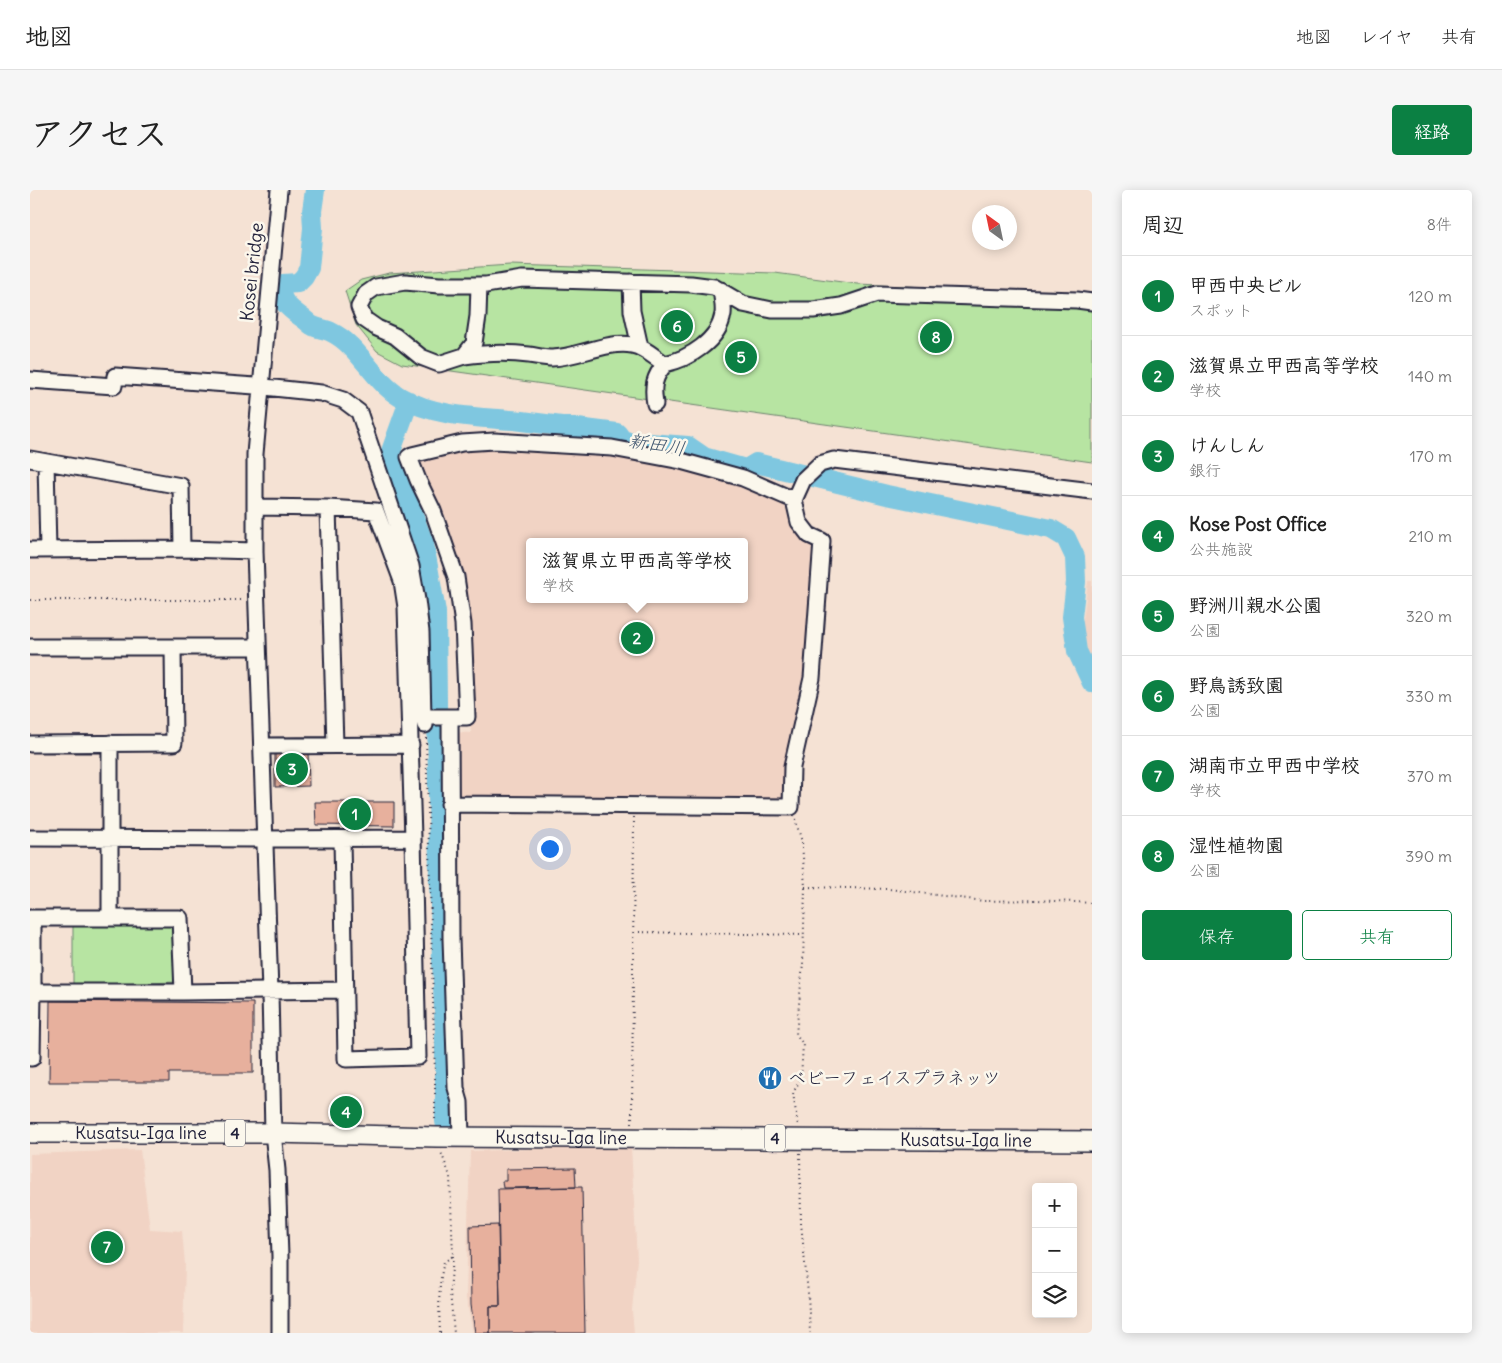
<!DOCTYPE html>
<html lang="ja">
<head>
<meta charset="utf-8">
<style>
  body { margin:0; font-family:Delius,"Klee One",sans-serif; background:#f6f6f6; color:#222 }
  .controls { position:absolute; right:15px; bottom:15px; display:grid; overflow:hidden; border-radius:5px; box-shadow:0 2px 12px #0003 }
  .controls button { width:45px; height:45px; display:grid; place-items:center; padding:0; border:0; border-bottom:1px solid #e0e0e0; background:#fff; color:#222; font:25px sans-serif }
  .compass { position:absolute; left:942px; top:15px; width:45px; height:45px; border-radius:50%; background:#fff; box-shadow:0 2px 12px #0003; rotate:327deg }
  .you { position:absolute; left:519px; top:658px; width:18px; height:18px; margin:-12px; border:4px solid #fff; border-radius:50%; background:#1a73e8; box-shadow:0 0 0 8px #1a73e833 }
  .badge { display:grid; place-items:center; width:32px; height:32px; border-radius:50%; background:#0b8043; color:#fff; font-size:16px; font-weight:700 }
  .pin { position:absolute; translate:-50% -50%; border:2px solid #fff; box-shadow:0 1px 5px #0006 }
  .popup { position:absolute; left:496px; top:348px; width:222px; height:65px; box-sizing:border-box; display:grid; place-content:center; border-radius:5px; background:#fff; filter:drop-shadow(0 1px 4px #0005); font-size:16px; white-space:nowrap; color:#767676 }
  .popup b { font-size:19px; color:#222 }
  .popup::after { content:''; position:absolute; left:50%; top:100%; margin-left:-10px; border:10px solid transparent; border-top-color:#fff }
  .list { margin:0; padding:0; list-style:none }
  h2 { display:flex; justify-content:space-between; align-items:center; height:65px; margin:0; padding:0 20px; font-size:21px }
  h2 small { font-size:16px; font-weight:400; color:#767676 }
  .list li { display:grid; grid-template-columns:32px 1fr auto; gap:15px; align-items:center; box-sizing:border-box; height:80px; padding:0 20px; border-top:1px solid #e0e0e0 }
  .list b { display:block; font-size:19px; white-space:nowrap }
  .list p { margin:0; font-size:16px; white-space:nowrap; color:#767676 }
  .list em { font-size:16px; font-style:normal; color:#767676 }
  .actions { display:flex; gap:10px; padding:15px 20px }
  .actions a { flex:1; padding:11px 0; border:1px solid #0b8043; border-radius:5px; text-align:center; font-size:18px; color:#0b8043 }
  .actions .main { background:#0b8043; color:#fff }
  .icon { flex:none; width:28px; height:28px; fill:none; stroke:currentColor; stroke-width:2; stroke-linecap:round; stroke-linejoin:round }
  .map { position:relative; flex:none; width:1062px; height:1143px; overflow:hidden; border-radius:5px }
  header { display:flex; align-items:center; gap:30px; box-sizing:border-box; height:70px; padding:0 25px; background:#fff; border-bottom:1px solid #e0e0e0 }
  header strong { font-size:24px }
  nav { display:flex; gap:28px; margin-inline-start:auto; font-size:18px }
  .intro { display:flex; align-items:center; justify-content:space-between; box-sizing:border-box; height:120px; padding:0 30px }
  h1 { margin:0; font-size:35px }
  .button { padding:12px 22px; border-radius:5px; background:#0b8043; color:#fff; font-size:18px; font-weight:700 }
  main { display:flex; gap:30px; padding:0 30px }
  aside { flex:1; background:#fff; border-radius:5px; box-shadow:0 2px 12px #0003 }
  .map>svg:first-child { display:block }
  .built { fill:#f1d3c4; fill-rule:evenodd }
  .green { fill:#b7e4a2; stroke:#6c836e }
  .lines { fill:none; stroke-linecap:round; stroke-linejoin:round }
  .river { stroke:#7fc7e0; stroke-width:20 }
  .building { fill:#e7b09d; stroke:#22223b }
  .minor-casing { stroke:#22223b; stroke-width:19 }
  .major-casing { stroke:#22223b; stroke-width:22 }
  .path { stroke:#22223b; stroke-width:2; stroke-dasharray:1 4; stroke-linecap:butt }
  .minor { stroke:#fbf7ec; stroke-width:15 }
  .major { stroke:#fbf7ec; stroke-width:19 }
  .labels { text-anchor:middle; stroke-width:5; stroke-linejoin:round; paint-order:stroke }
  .shield { fill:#fbf7ec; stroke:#636270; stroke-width:1 }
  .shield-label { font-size:16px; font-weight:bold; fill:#22223b }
  .street-label { font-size:18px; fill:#22223b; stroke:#fbf7ec }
  .poi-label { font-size:18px; fill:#22223b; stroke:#fbf7ec; text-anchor:start }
  .water-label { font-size:19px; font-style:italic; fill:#3e546d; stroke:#fbf7ec }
</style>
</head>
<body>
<header>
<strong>地図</strong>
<nav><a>地図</a><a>レイヤ</a><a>共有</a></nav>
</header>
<div class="intro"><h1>アクセス</h1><a class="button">経路</a></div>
<main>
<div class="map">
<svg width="1062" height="1143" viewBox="0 0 1062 1143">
  <rect width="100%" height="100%" fill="#f5e2d4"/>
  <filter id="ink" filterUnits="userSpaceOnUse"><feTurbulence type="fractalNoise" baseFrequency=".02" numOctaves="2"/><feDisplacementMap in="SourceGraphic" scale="10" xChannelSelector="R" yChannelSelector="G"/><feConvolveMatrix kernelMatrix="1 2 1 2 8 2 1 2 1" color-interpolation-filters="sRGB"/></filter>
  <g filter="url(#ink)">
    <path class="built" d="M435 253 597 266 661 278 701 291 758 314 790 356 777 487 759 612 431 608 424 604 423 542 441 543 430 409 380 266ZM500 352H714V409H500Z
      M1058 391H1062V478L1060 474 1052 437Z
      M601 956 607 1070 602 1120 604 1143H443L436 1108 440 961Z
      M110 960 120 1039 152 1041 155 1074 153 1143H0V964Z"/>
    <path class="green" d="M480 75 745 83 827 94 1062 104V272L372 174 347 161 326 135 315 101 331 90 359 83Z
      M142 731 147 736 148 792 43 795V733Z"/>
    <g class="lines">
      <path class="river" d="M285 0 282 21 283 38 279 78 274 87 268 93 253 94C245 110 263 121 274 129 277 131 280 135 283 136 289 139 296 139 301 142 329 155 343 191 370 207 407 228 451 227 492 231 524 235 555 239 587 243L593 251 658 256 674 267 716 279 726 273 857 305 1021 339 1036 348 1045 367 1046 392 1042 427 1047 461 1062 493
        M379 211 360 264 394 354 406 422 409 691 415 846V932"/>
    </g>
    <path class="building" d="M278 562 279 596 245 597V563Z
      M285 612H364V636L286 635Z
      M20 811 223 813V883H139V892H19Z
      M545 978 546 997 473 998 472 991H476V979Z
      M552 997 555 1143H460V1116H470L468 999Z
      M468 1035 470 1116H460V1143H445L441 1115 440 1036Z"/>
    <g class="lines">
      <g class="minor-casing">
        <path id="minor" d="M249 0 225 264V361L240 802 243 943 247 980 250 1066V1143
          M601 92 602 121 610 157
          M449 95 448 126 444 153 434 166 409 174 391 167 365 146 347 138 334 129 329 117 336 104 346 97 375 92 409 95H456L492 89 661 94 684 97 713 114 742 120H783L811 116 847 104 1047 110 1062 112
          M434 166C456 163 477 162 499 165 507 166 515 168 522 168 549 167 575 151 602 155 614 157 624 167 635 174 658 169 689 151 693 124 694 116 692 108 691 100
          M0 190 84 196 85 186 225 196 291 203 313 210 329 222 381 376 387 410 391 442 393 527 395 535
          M625 214C622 196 624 187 635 174
          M0 269 151 296 152 359
          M16 272 18 360
          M298 318 305 555
          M0 360 152 359 225 361
          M0 457H228
          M393 527H437L433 434 426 387 403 321 388 290 379 267 382 265 432 253 464 251 582 258 651 271 713 288 764 310
          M420 527 421 749 426 898 430 912 431 947
          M0 554 144 553 143 457
          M232 556 381 555
          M419 614 761 617 762 577 782 488 792 351 779 345 769 332 764 310 773 290 790 274 804 270 1062 301
          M0 648 235 649 383 648 376 417 372 391 346 321 298 318 225 317
          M312 649 316 869 388 867 383 648
          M0 728H3V802
          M3 728H150L153 802
          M80 728V553
          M0 868H2L3 802H153L314 800"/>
      </g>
      <g class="major-casing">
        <g id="major">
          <path id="s1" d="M0 943H243L406 947 1062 951"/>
        </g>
      </g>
      <path class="path" d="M0 410H214
        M396 548 405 884V933
        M765 629 772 652 775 697 773 774 766 844 773 854 771 888 763 903 768 936
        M775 697 859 699 954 711 1007 710 1062 713
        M604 742 773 745
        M602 933 604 627
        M770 963 771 1033 778 1103 780 1143
        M423 1066 420 1102 424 1143
        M410 1143C409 1119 408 1095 414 1072L423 1066 420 986 411 962"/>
      <use href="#minor" class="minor"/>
      <use href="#major" class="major"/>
    </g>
  </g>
  <defs>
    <g id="restaurant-disc" transform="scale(1.25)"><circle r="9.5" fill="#1f6fb2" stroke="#fbf7ec"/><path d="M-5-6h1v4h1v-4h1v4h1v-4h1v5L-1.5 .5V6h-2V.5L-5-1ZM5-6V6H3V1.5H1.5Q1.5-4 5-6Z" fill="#fff"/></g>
  </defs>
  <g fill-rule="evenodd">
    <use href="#restaurant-disc" x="740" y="888"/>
  </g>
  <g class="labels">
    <g class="shield">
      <rect x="195" y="929.5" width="20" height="27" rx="4"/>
      <rect x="735" y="934.5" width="20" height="27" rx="4"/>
    </g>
    <g class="shield-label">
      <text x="205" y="949">4</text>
      <text x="745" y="954">4</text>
    </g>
    <g class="street-label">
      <text transform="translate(222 82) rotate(-84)" y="6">Kosei bridge</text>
      <text dy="6" stroke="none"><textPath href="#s1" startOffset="111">Kusatsu-Iga line</textPath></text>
      <text dy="6" stroke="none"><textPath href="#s1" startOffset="531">Kusatsu-Iga line</textPath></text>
      <text dy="6" stroke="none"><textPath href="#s1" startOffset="936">Kusatsu-Iga line</textPath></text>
    </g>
    <g class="poi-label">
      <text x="758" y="894">ベビーフェイスプラネッツ</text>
    </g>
    <g class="water-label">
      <text transform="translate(627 254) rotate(9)" y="7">新田川</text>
    </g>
  </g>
</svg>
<div class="controls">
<button>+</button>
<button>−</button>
<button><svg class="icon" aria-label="layers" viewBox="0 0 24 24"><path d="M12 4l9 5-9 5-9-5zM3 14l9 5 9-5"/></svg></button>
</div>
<svg class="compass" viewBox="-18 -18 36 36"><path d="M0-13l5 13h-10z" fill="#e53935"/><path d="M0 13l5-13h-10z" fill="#767676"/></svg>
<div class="you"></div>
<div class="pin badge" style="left:325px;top:624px">1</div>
<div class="pin badge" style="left:607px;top:448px">2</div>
<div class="popup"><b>滋賀県立甲西高等学校</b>学校</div>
<div class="pin badge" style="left:262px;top:579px">3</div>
<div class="pin badge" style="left:316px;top:922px">4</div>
<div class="pin badge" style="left:711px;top:167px">5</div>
<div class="pin badge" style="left:647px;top:136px">6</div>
<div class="pin badge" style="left:77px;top:1057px">7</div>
<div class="pin badge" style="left:906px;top:147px">8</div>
</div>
<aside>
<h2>周辺<small>8件</small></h2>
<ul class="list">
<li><span class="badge">1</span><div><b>甲西中央ビル</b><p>スポット</p></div><em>120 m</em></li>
<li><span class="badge">2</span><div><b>滋賀県立甲西高等学校</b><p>学校</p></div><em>140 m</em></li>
<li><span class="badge">3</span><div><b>けんしん</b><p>銀行</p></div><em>170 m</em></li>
<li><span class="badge">4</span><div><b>Kose Post Office</b><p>公共施設</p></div><em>210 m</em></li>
<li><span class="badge">5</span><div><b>野洲川親水公園</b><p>公園</p></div><em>320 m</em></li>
<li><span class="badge">6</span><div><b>野鳥誘致園</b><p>公園</p></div><em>330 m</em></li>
<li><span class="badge">7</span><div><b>湖南市立甲西中学校</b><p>学校</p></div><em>370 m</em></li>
<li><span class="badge">8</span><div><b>湿性植物園</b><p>公園</p></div><em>390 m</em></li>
</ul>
<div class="actions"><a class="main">保存</a><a>共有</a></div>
</aside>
</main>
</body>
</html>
